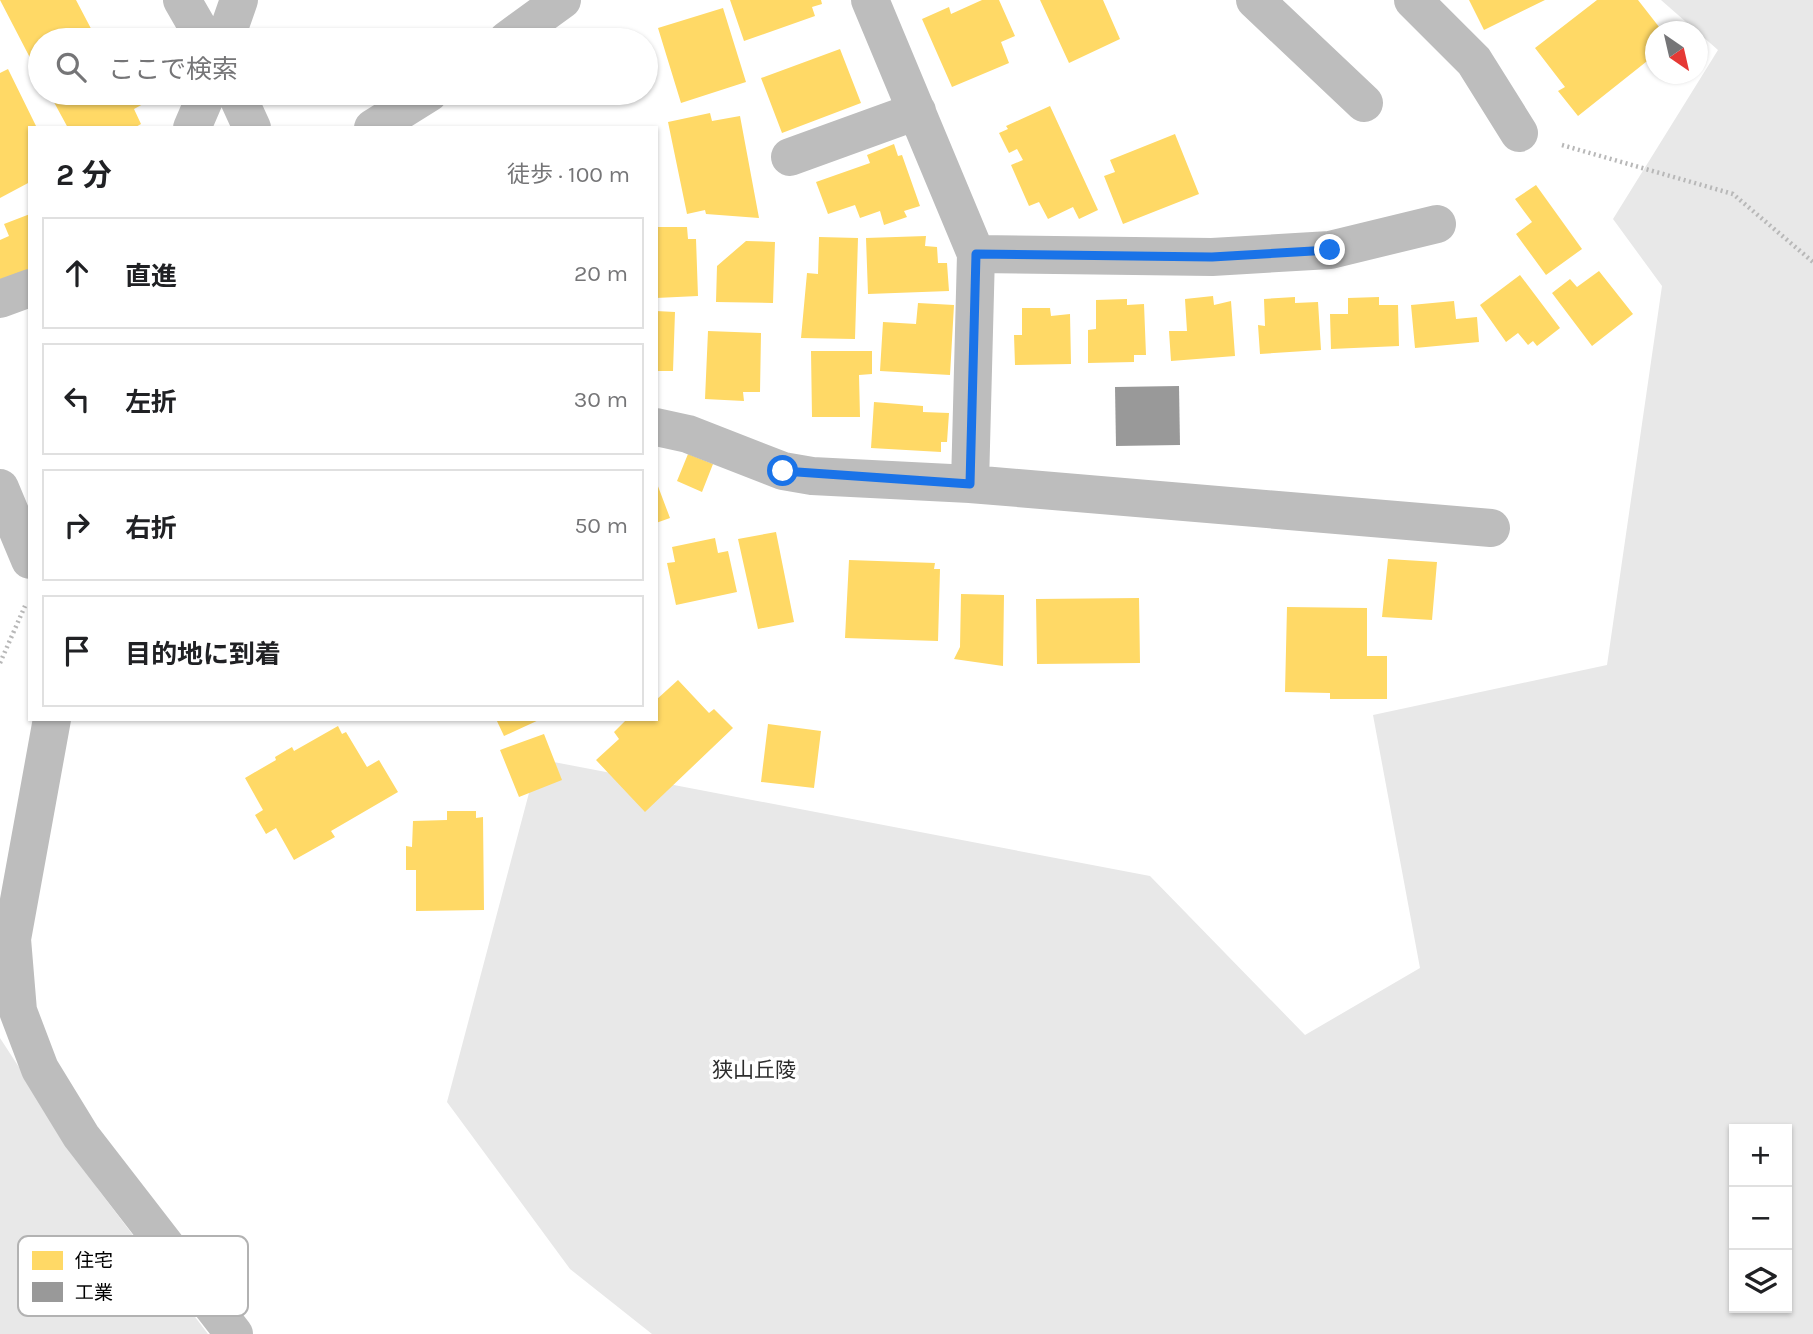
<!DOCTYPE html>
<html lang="ja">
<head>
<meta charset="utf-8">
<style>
  body { margin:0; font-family:Karla,"Noto Sans JP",sans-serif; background:#f6f6f6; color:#202124 }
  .controls { position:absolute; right:21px; bottom:21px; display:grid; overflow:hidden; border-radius:0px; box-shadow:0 2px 5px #0004 }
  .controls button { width:63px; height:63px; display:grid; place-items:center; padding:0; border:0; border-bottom:2px solid #e0e0e0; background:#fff; color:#202124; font:35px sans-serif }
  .compass { position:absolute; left:1645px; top:21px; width:63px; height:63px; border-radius:50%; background:#fff; box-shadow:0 2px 5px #0004; rotate:146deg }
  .stop { position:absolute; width:21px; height:21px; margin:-16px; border:5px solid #1a73e8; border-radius:50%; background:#fff }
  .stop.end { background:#1a73e8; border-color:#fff; box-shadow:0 2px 7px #0008 }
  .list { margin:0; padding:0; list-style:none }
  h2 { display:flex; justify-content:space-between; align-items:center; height:91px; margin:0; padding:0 28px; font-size:30px }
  h2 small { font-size:23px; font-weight:400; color:#757577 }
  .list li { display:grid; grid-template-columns:46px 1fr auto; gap:21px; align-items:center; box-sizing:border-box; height:112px; margin:0 14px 14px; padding:0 14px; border:2px solid #e0e0e0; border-radius:0px }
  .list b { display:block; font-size:26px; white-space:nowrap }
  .list em { font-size:23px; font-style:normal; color:#757577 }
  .icon { flex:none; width:38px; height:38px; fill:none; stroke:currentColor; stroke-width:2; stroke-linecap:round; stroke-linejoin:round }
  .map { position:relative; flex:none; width:1813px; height:1334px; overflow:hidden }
  .search { position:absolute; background:#fff; box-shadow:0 2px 5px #0004; left:28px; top:28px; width:630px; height:77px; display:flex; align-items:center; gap:18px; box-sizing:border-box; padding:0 24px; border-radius:38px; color:#757577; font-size:26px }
  .panel { position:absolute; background:#fff; box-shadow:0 2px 5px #0004; left:28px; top:126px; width:630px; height:595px; border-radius:0px }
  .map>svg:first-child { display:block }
  .green { fill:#e8e8e8; fill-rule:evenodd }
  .homes { fill:#ffd966 }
  .industry { fill:#999 }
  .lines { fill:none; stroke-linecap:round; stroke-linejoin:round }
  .path { stroke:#b8b8b8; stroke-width:4.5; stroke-dasharray:2 3.5; stroke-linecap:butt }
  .minor { stroke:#bdbdbd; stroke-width:38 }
  .route { stroke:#1a73e8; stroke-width:9 }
  .labels { text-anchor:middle; stroke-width:7; stroke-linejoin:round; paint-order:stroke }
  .park-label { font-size:21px; fill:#2d2d2d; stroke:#fff }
  .key { fill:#fff; stroke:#b2b2b2; stroke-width:2 }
  .key-label { font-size:19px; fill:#000 }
</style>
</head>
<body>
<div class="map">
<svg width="1813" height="1334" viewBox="0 0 1813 1334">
  <rect width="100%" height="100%" fill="#fff"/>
  <path class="green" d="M1661 0H1813V1334H652L570 1269 447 1102 538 759 1150 876 1305 1035 1420 968 1373 715 1607 665 1662 286 1613 219 1718 50ZM1734 1129H1787V1308H1734Z
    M0 1038 98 1189 208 1334H0Z"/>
  <path class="homes" d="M0 0H76L97 40H40V77Z
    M730 0H821L822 4 812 7 815 16 744 41Z
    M982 0H999L1015 36 1001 42 1009 63 952 87 922 19 949 7 951 14Z
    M1040 0H1103L1120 39 1069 63Z
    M1469 0H1545L1484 30Z
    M1597 0H1638L1663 32H1656V54L1578 116 1558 91 1565 87 1535 48Z
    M723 8 746 82 681 103 658 28Z
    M840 49 861 103 782 133 761 78Z
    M8 69 37 128H30V182L0 198V73Z
    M49 93H140L145 103 134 109 141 124 134 128H68Z
    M1050 106 1098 210 1079 219 1073 207 1048 219 1039 202 1029 206 1011 165 1023 160 1017 149 1009 153 999 133 1008 129 1006 126Z
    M710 113 712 121 740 116 759 218 706 214 705 210 687 214 668 122Z
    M1175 134 1199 194 1123 224 1104 176 1115 172 1110 160Z
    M894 144 898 156 902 155 920 206 904 211 907 217 884 225 880 211 860 218 855 205 828 214 816 182 870 163 867 155Z
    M1536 185 1582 249 1546 275 1516 234 1532 222 1515 199Z
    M30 214V279L0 280V240L9 236 4 224Z
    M656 227H687L688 239H696L698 296 656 298Z
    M926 236 925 246 937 247 938 263H947L949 291 868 294 866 238Z
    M819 237 858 238 855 339 801 338 807 273 818 274Z
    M746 241 775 242 773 303 716 302 717 266Z
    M1599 271 1633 314 1592 346 1552 293 1570 279 1577 287Z
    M1520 275 1560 328 1537 346 1533 341 1528 345 1518 333 1506 342 1480 305Z
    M1213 296 1214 305 1231 301 1235 356 1171 361 1169 331H1187L1185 299Z
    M1295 297V303L1318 302 1321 350 1260 354 1258 325 1265 326 1264 299Z
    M1379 297V305H1398L1399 346 1331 349 1330 314H1348V298Z
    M1127 299V305L1144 304 1146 355H1134V362L1088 363V330L1096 329V300Z
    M1454 301 1456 319 1477 317 1479 342 1415 348 1411 305Z
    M918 303 954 305 950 375 880 371 883 322 916 324Z
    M1022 308H1050L1051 316 1070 314 1071 364 1015 365 1014 335H1022Z
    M656 311 675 312 673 371H656Z
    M708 331 761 333 760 392H743L744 401 705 399Z
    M811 351H872V374L859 375 860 417H812Z
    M874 402 923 406V412L949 413 947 442H941V452L871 448Z
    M688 454 713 464 702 492 677 481Z
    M656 481 670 518 656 523Z
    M776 532 794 622 758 629 738 539Z
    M715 538 718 553 728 551 737 592 676 605 667 563 675 562 672 547Z
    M1388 559 1437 562 1432 620 1382 617Z
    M849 560 935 563 934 569H940L938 641 845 638Z
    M961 594 1004 595 1003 666 954 659 960 647Z
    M1139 598 1140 663 1037 664 1036 599Z
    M1287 607 1367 608V656H1387V699H1330V693L1285 692Z
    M678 680 709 713 714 709 733 728 645 812 596 760 619 739 614 732 627 719H656V700Z
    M496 719H541L504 736Z
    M768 724 821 731 814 788 761 782Z
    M338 726 342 734 346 732 367 767 379 760 398 792 331 831 335 837 294 860 276 828 266 834 255 815 263 810 245 778 276 760 275 757 292 747 294 751Z
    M544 734 562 780 519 797 500 750Z
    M447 811H476V818L483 817 484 910 416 911V870H406V846L412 847 413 821 447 820Z"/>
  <path class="industry" d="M1179 386 1180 445 1116 446 1115 387Z"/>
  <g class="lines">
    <path class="path" d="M1562 145 1733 194 1813 262
      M0 663 25 606"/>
    <path class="minor" d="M182 0 205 40
      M870 0 976 254 970 484
      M1255 0 1364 103
      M1413 0 1474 61 1519 133
      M225 40 239 0
      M507 40 562 0
      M236 93 252 128
      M192 128 207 93
      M373 128 429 93
      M790 157 917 111
      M976 254 1212 257 1330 250 1437 224
      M0 299 30 288
      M656 427 688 434 783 471 812 476 970 484 1491 528
      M0 488 30 560
      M52 719 12 939 18 1011 40 1069 81 1136 234 1334"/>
  </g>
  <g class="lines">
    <path class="route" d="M783 471 970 484 976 254 1212 257 1330 250"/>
  </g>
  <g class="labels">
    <g class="park-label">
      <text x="754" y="1077">狭山丘陵</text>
    </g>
  </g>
  <rect x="18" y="1236" width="230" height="80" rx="10" class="key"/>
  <rect x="32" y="1251" width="31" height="19" fill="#ffd966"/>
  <rect x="32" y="1282" width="31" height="20" fill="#999"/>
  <g class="key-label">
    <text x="75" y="1267">住宅</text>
    <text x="75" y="1299">工業</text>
  </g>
</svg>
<div class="controls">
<button>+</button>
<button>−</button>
<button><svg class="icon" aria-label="layers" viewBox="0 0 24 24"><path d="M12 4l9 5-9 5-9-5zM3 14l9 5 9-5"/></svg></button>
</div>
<svg class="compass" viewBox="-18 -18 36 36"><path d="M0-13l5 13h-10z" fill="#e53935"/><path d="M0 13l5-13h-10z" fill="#757577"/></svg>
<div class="stop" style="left:783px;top:471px"></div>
<div class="stop end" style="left:1330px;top:250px"></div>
<div class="search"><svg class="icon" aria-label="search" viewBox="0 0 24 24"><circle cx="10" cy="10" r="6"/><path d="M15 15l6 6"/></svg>ここで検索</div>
<section class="panel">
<h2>2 分<small>徒歩 · 100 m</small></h2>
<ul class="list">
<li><svg class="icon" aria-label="ahead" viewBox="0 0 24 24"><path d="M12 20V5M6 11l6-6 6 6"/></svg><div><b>直進</b></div><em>20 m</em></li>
<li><svg class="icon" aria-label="left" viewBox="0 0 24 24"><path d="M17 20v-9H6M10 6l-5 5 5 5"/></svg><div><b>左折</b></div><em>30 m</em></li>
<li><svg class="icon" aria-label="right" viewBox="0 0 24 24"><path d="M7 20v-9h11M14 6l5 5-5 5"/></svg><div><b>右折</b></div><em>50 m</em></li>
<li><svg class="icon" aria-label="arrive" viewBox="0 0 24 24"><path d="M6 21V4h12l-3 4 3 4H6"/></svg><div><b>目的地に到着</b></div></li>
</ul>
</section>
</div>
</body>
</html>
